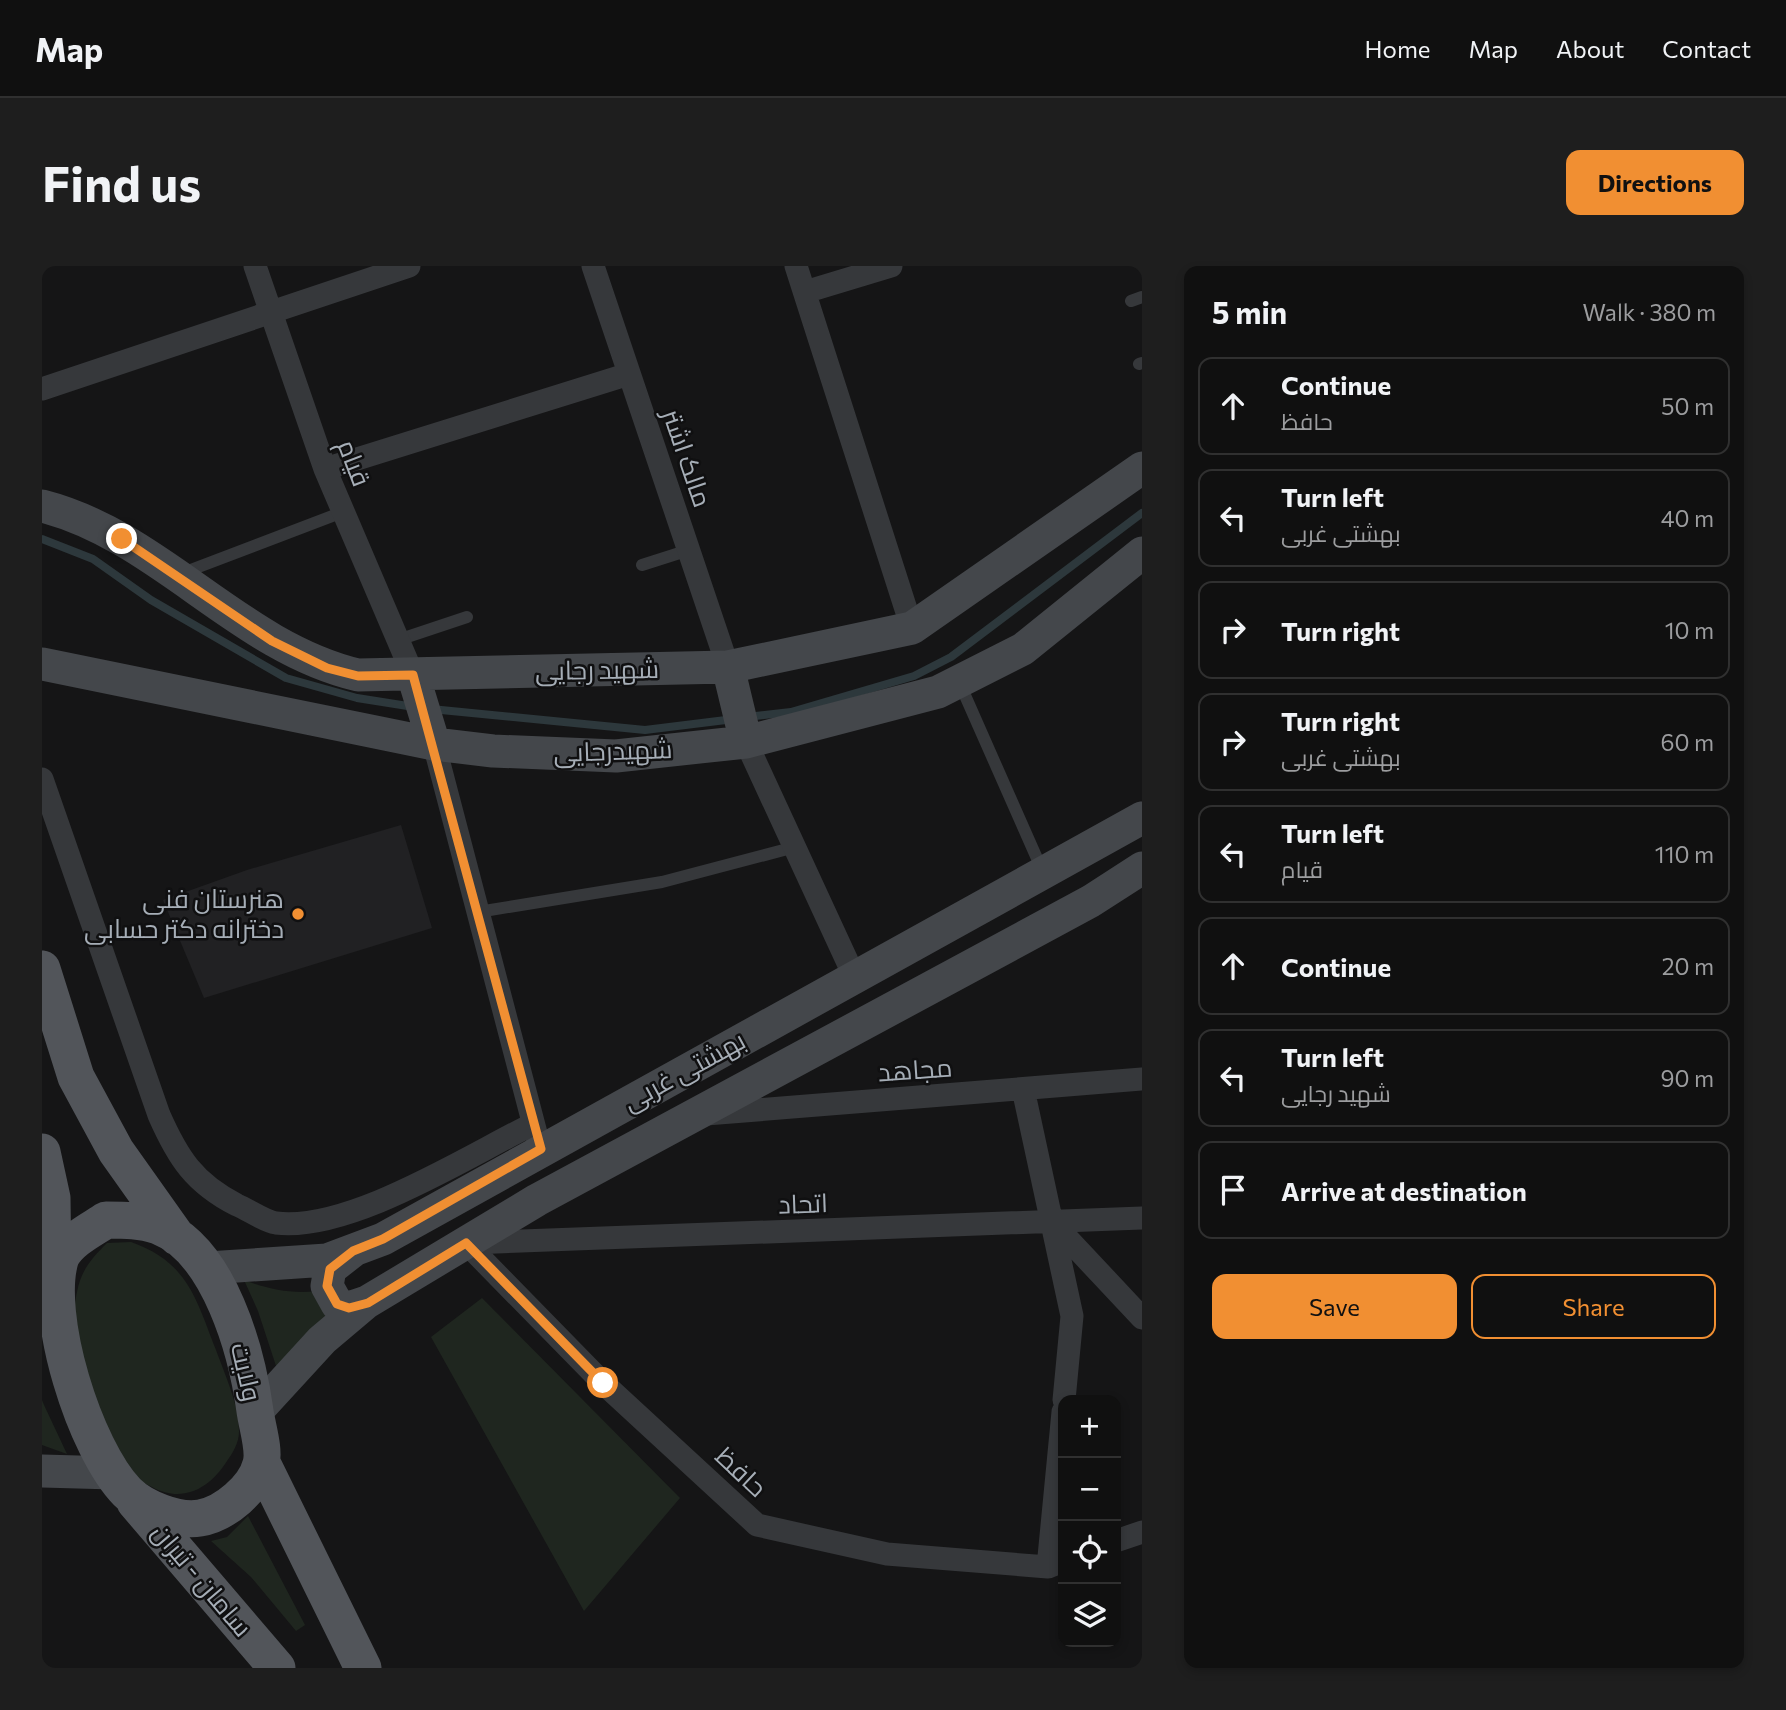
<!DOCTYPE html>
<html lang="en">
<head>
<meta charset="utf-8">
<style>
  body { margin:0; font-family:Commissioner,Cairo,sans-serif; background:#1e1e1e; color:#f1f3f6 }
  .controls { position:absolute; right:21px; bottom:21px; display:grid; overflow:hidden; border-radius:14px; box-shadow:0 4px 10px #0003 }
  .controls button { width:63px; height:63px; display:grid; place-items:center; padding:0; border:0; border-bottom:2px solid #303030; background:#101010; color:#f1f3f6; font:35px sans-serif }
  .stop { position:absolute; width:21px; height:21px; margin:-16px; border:5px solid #f18f32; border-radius:50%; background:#fff }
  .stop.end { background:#f18f32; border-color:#fff; box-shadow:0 2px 7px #0008 }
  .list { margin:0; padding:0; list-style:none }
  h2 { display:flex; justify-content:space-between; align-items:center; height:91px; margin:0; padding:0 28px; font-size:30px }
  h2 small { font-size:23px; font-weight:400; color:#9c9d9f }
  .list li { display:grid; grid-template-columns:46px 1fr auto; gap:21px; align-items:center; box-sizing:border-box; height:98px; margin:0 14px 14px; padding:0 14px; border:2px solid #303030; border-radius:14px }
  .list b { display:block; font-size:26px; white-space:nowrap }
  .list p { margin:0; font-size:23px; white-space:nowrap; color:#9c9d9f }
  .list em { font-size:23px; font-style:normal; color:#9c9d9f }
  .actions { display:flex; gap:14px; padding:21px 28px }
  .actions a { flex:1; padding:16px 0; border:2px solid #f18f32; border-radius:14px; text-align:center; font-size:24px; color:#f18f32 }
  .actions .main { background:#f18f32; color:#111 }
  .icon { flex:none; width:38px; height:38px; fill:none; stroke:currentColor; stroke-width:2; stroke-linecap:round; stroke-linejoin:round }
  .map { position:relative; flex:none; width:1100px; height:1402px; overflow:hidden; border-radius:14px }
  header { display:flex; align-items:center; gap:42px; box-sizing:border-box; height:98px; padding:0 35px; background:#101010; border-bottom:2px solid #303030 }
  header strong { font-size:33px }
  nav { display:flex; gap:38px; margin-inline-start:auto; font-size:24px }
  .intro { display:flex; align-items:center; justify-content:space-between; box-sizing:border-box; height:168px; padding:0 42px }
  h1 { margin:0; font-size:49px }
  .button { padding:18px 32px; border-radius:14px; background:#f18f32; color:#111; font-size:24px; font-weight:700 }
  main { display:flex; gap:42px; padding:0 42px }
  aside { flex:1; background:#101010; border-radius:14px; box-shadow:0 4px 10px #0003 }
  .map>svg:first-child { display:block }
  .built { fill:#212123 }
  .green { fill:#1f261f }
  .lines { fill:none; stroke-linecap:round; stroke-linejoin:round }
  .stream { stroke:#2d383c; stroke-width:8 }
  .lane { stroke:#36383b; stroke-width:12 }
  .street { stroke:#36383b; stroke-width:23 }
  .secondary { stroke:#44474b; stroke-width:33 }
  .primary { stroke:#52555a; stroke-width:37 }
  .route { stroke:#f18f32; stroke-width:9 }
  .poi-dot { fill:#f18f32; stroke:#101011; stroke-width:2.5 }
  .labels { text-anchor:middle; stroke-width:5; stroke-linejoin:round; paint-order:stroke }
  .street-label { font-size:26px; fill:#a6aeb7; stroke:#101011 }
  .poi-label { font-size:26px; fill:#a6aeb7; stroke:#101011; text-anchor:end }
</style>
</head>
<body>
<header>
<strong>Map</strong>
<nav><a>Home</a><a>Map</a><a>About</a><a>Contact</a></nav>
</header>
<div class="intro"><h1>Find us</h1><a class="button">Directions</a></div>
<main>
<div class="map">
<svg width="1100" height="1402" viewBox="0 0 1100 1402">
  <rect width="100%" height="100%" fill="#151516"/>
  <path class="built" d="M359 559 390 662 162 732 121 634 205 604Z"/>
  <path class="green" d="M89 976C146 996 154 1033 174 1084 183 1109 197 1139 197 1166 197 1176 191 1187 185 1195 168 1222 141 1238 110 1221 104 1218 96 1215 91 1210 70 1189 41 1105 34 1073 31 1061 32 1038 35 1026 39 1004 50 992 65 977Z
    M202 1014C228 1024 249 1028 277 1025L292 1053 235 1103 216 1045Z
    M440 1032 638 1232 542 1345 389 1071Z
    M0 1134 2 1139 25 1188 0 1179Z
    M206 1250 263 1359 254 1365 209 1311 169 1275 185 1271Z"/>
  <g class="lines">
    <path class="stream" d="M0 273 51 293 109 334 244 412 315 432 372 441
      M389 443 603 464 692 453
      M705 451 749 446 872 410 909 391 1100 247"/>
    <path class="lane" d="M1089 35 1100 31
      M1097 98 1100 97
      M600 299 647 284
      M138 308 301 246
      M356 374 425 351
      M918 418 1001 606
      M436 646 620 616 753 581"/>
    <path class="street" d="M213 0 283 203 371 409
      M551 0 686 401
      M754 0 870 362
      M763 26 849 0
      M0 123 367 0
      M283 203 587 108
      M704 476 813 712
      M392 478 495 871
      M0 513 117 849C136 892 152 917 195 939 207 944 222 955 234 957 307 966 424 891 491 858
      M981 823 1030 1050 1022 1134
      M664 848 1100 813
      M1011 957 1100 1052
      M424 977 561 1117 715 1259 845 1288 1006 1301 1021 1295
      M428 977 1100 952
      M1074 1275 1100 1266
      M1006 1301 1021 1146"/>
    <path class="secondary" d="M0 240C118 270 197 381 316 409L686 401 870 362 1100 202
      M0 398 392 478 451 485 574 490 704 476 896 426 981 383 1100 287
      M686 401 704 476
      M371 409 392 478
      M311 985 288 1003 285 1020 295 1038 307 1042 325 1036
      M166 1002 285 994 341 973 1100 552
      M213 1147 280 1074 325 1036 495 934 1049 635 1100 602
      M0 1205 72 1207"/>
    <path class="primary" d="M0 703 34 811 74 885 135 971
      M0 886 10 932 11 1010
      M64 954C82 954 100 954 116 960 178 984 205 1087 213 1145 215 1160 223 1184 219 1198 213 1222 183 1248 158 1252 136 1256 101 1242 85 1226 43 1183 0 1048 19 991 28 974 49 964 64 954Z
      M220 1197 321 1402
      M93 1236 235 1402"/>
  </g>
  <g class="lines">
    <path class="route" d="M80 273 230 375 285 402 316 410 371 409 499 883 341 973 311 985 288 1003 285 1020 295 1038 307 1042 326 1037 424 977 561 1117"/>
  </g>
  <circle class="poi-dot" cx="256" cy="648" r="7"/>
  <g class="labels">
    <g class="street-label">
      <text transform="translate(645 192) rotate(71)" y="9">مالک اشتر</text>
      <text transform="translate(312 197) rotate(69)" y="9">قیام</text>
      <text transform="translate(555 404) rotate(-1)" y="9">شهید رجایی</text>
      <text transform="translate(571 485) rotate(-2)" y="9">شهیدرجایی</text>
      <text transform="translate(873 804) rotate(-4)" y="9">مجاهد</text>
      <text transform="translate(642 805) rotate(-29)" y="9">بهشتی غربی</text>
      <text transform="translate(761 938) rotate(-2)" y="9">اتحاد</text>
      <text transform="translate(204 1106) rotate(77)" y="9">ولایت</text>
      <text transform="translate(699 1206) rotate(43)" y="9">حافظ</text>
      <text transform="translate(160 1314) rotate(50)" y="9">سامان - تیران</text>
    </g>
    <g class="poi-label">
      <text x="242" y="642">هنرستان فنی<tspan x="242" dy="30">دخترانه دکتر حسابی</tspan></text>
    </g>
  </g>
</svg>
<div class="controls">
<button>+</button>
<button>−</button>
<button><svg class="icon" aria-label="locate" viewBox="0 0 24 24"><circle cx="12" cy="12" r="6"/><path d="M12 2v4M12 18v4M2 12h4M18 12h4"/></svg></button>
<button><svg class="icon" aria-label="layers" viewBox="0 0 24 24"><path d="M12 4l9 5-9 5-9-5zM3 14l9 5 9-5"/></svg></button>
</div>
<div class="stop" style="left:561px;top:1117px"></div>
<div class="stop end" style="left:80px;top:273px"></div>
</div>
<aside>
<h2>5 min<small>Walk · 380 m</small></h2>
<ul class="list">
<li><svg class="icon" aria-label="ahead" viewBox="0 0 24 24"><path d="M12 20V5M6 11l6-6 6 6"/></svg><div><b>Continue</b><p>حافظ</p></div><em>50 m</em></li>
<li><svg class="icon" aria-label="left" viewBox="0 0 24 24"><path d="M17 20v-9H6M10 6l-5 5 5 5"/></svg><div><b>Turn left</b><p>بهشتی غربی</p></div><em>40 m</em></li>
<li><svg class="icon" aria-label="right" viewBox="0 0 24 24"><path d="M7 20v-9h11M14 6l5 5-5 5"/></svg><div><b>Turn right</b></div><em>10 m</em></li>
<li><svg class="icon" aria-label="right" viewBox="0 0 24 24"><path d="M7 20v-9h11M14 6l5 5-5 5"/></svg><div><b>Turn right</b><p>بهشتی غربی</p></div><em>60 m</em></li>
<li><svg class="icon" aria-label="left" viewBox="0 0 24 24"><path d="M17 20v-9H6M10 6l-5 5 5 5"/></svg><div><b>Turn left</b><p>قیام</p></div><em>110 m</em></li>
<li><svg class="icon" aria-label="ahead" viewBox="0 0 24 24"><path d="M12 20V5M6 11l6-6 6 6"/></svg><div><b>Continue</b></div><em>20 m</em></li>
<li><svg class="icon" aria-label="left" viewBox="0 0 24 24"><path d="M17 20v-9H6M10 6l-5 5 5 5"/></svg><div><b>Turn left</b><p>شهید رجایی</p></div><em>90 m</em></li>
<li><svg class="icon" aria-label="arrive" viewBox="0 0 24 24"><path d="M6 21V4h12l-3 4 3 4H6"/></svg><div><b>Arrive at destination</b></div></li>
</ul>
<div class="actions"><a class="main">Save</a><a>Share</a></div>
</aside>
</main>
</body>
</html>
